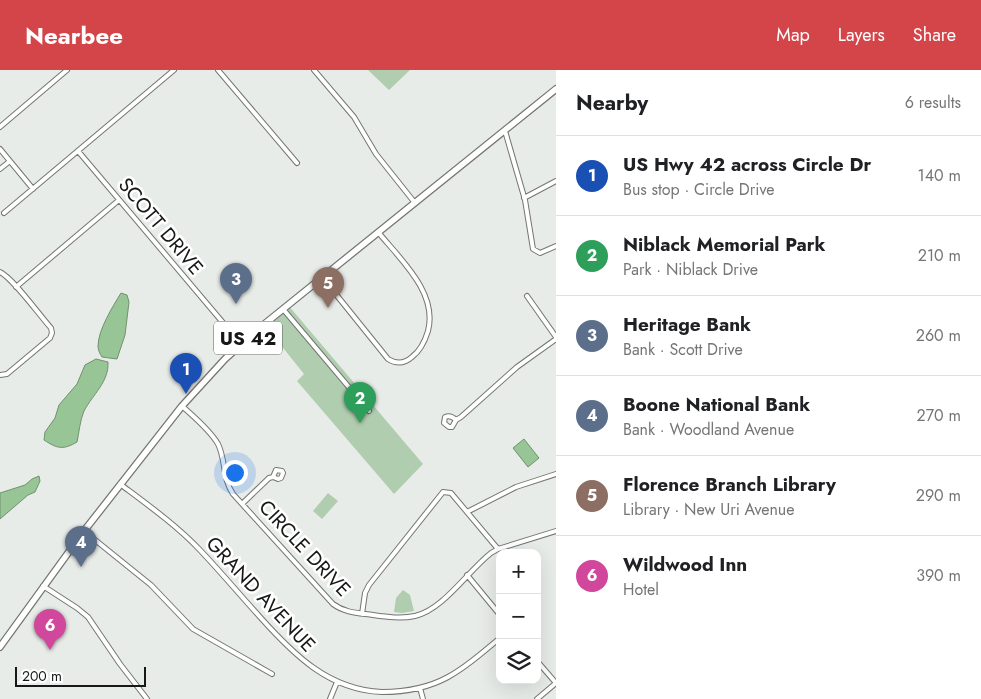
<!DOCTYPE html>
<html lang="en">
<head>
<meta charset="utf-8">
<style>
  body { margin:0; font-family:Jost,sans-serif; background:#f2f2f2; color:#202124 }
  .controls { position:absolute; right:15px; bottom:15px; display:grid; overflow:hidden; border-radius:10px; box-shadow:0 5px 20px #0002 }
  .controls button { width:45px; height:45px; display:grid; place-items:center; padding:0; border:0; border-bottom:1px solid #e0e0e0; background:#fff; color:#202124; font:25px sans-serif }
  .scale { position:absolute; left:15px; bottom:12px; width:131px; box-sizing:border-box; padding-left:5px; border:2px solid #161716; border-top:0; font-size:14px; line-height:18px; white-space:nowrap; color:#161716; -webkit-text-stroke:4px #fff; paint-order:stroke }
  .you { position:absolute; left:234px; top:402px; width:18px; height:18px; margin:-12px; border:4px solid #fff; border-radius:50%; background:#1a73e8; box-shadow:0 0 0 8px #1a73e833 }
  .badge { display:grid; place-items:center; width:32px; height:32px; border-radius:50%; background:#d4454a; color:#fff; font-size:16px; font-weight:700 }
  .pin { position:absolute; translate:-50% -41px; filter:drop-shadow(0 1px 2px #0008) }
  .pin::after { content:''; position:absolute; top:26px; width:18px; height:15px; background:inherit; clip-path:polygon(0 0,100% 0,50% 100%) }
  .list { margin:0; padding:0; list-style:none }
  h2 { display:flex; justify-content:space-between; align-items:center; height:65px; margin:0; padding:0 20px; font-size:21px }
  h2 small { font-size:16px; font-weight:400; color:#757577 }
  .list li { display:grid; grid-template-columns:32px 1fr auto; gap:15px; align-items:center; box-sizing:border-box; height:80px; padding:0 20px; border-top:1px solid #e0e0e0 }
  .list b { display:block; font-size:19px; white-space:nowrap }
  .list p { margin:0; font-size:16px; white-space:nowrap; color:#757577 }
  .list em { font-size:16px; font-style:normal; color:#757577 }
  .icon { flex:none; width:28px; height:28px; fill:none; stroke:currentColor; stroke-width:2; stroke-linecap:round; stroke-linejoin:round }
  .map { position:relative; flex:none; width:556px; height:629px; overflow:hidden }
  header { display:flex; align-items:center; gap:30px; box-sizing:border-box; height:70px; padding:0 25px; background:#d4454a; color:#fff }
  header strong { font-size:24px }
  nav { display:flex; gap:28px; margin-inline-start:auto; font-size:18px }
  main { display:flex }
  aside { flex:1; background:#fff }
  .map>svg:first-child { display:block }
  .green { fill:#b0cdaf }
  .water { fill:#98c595; stroke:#71916f }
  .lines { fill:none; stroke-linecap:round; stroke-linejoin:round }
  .street-casing { stroke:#737672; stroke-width:6 }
  .primary-casing { stroke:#737672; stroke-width:8 }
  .street { stroke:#fff; stroke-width:4 }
  .primary { stroke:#fff; stroke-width:5.5 }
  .labels { text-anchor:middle; stroke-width:5; stroke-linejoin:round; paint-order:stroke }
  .shield { fill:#fff; stroke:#5c5d5c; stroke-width:1 }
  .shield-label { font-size:19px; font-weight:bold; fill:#161716 }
  .street-label { font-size:20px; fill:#161716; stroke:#fff }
</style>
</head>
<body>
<header>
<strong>Nearbee</strong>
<nav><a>Map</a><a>Layers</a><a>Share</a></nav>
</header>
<main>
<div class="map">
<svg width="556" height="629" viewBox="0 0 556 629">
  <rect width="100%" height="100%" fill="#e8ece8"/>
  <path class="green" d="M368 0H410L389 20Z
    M288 235 423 394 394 424 297 311 304 304 264 254Z
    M328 423 338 431 322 449 313 441Z
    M403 520 410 525 414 541 402 543 394 542 396 528Z"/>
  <path class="water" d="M121 223 127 225 129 232 125 265 117 289 102 287C100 284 98 280 98 276 98 260 113 236 121 223Z
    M96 289 108 292C109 312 93 324 84 341 80 350 79 363 77 372 63 380 58 379 44 370L45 362 55 348 59 335 77 314 85 295Z
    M524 369 539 388 528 397 513 378Z
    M39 406 40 411 35 422 28 425 0 449V423L25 415 32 409Z"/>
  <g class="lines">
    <g class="street-casing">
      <path id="street" d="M218 0 297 93
        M314 0 354 47 376 84 415 133
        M0 57 67 0
        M505 61 525 130 533 179 540 183 556 176
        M0 79 33 119
        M78 81 241 274
        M0 99 10 91
        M524 128 556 111
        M4 143 174 0
        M0 202C13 208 40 246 51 258L52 263 50 268 7 304 0 305
        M322 207 388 289C396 294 404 294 412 287 420 281 425 271 428 261 438 223 401 190 378 162
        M16 217 119 130
        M527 226 556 267
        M283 239 369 341
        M182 336C194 347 210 360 218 374 226 390 222 408 233 424L333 534C345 543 359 543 373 545 387 547 401 549 415 546 443 540 468 501 491 483L498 479 556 461
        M456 350C453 347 450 345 445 347L444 353 449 357H452L456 350 461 347 517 297 556 269
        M120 414C148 435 176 455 199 479 220 501 240 525 260 547 294 585 329 620 382 622 405 622 428 618 448 607 467 597 483 582 500 568
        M243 433 269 408 273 407 278 409 281 408 283 403 282 401 276 400 273 407
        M467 442 516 417 556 404
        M84 461 151 515 193 559 272 604
        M467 505 500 545
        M43 516 77 538 88 547 120 594 147 629
        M362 544 365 523 369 515 443 422 451 423 498 479
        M537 591 556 613
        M420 618 423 629
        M330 629 337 612
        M537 629 556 613"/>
    </g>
    <g class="primary-casing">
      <path id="primary" d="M0 577 84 461 182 336 225 289 262 256 556 19"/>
    </g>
    <use href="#street" class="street"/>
    <use href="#primary" class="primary"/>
  </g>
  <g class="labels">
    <rect class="shield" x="214" y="251.5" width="68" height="33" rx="4"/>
    <g class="shield-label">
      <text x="248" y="275">US 42</text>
    </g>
    <g class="street-label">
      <text transform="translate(161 156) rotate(50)" y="7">SCOTT DRIVE</text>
      <text transform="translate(305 478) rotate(47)" y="7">CIRCLE DRIVE</text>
      <text transform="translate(261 524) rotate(47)" y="7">GRAND AVENUE</text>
    </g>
  </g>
</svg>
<div class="controls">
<button>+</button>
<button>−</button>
<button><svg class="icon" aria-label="layers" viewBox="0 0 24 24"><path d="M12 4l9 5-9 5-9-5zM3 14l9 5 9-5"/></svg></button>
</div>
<div class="scale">200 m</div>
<div class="you"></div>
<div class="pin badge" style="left:186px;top:324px;background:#1a4fb4">1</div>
<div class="pin badge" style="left:360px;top:353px;background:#2e9e5b">2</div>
<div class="pin badge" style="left:236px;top:234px;background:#5c6f8a">3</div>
<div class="pin badge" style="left:81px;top:497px;background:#5c6f8a">4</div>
<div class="pin badge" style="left:328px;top:238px;background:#8d6e63">5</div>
<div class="pin badge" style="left:50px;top:580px;background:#d1479c">6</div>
</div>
<aside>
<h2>Nearby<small>6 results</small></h2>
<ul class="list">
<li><span class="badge" style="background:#1a4fb4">1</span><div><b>US Hwy 42 across Circle Dr</b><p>Bus stop · Circle Drive</p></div><em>140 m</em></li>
<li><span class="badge" style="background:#2e9e5b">2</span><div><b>Niblack Memorial Park</b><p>Park · Niblack Drive</p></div><em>210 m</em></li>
<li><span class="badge" style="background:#5c6f8a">3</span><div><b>Heritage Bank</b><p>Bank · Scott Drive</p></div><em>260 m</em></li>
<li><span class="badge" style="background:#5c6f8a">4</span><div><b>Boone National Bank</b><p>Bank · Woodland Avenue</p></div><em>270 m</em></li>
<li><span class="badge" style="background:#8d6e63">5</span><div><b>Florence Branch Library</b><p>Library · New Uri Avenue</p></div><em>290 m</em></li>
<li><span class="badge" style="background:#d1479c">6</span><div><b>Wildwood Inn</b><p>Hotel</p></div><em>390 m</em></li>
</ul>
</aside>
</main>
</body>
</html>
